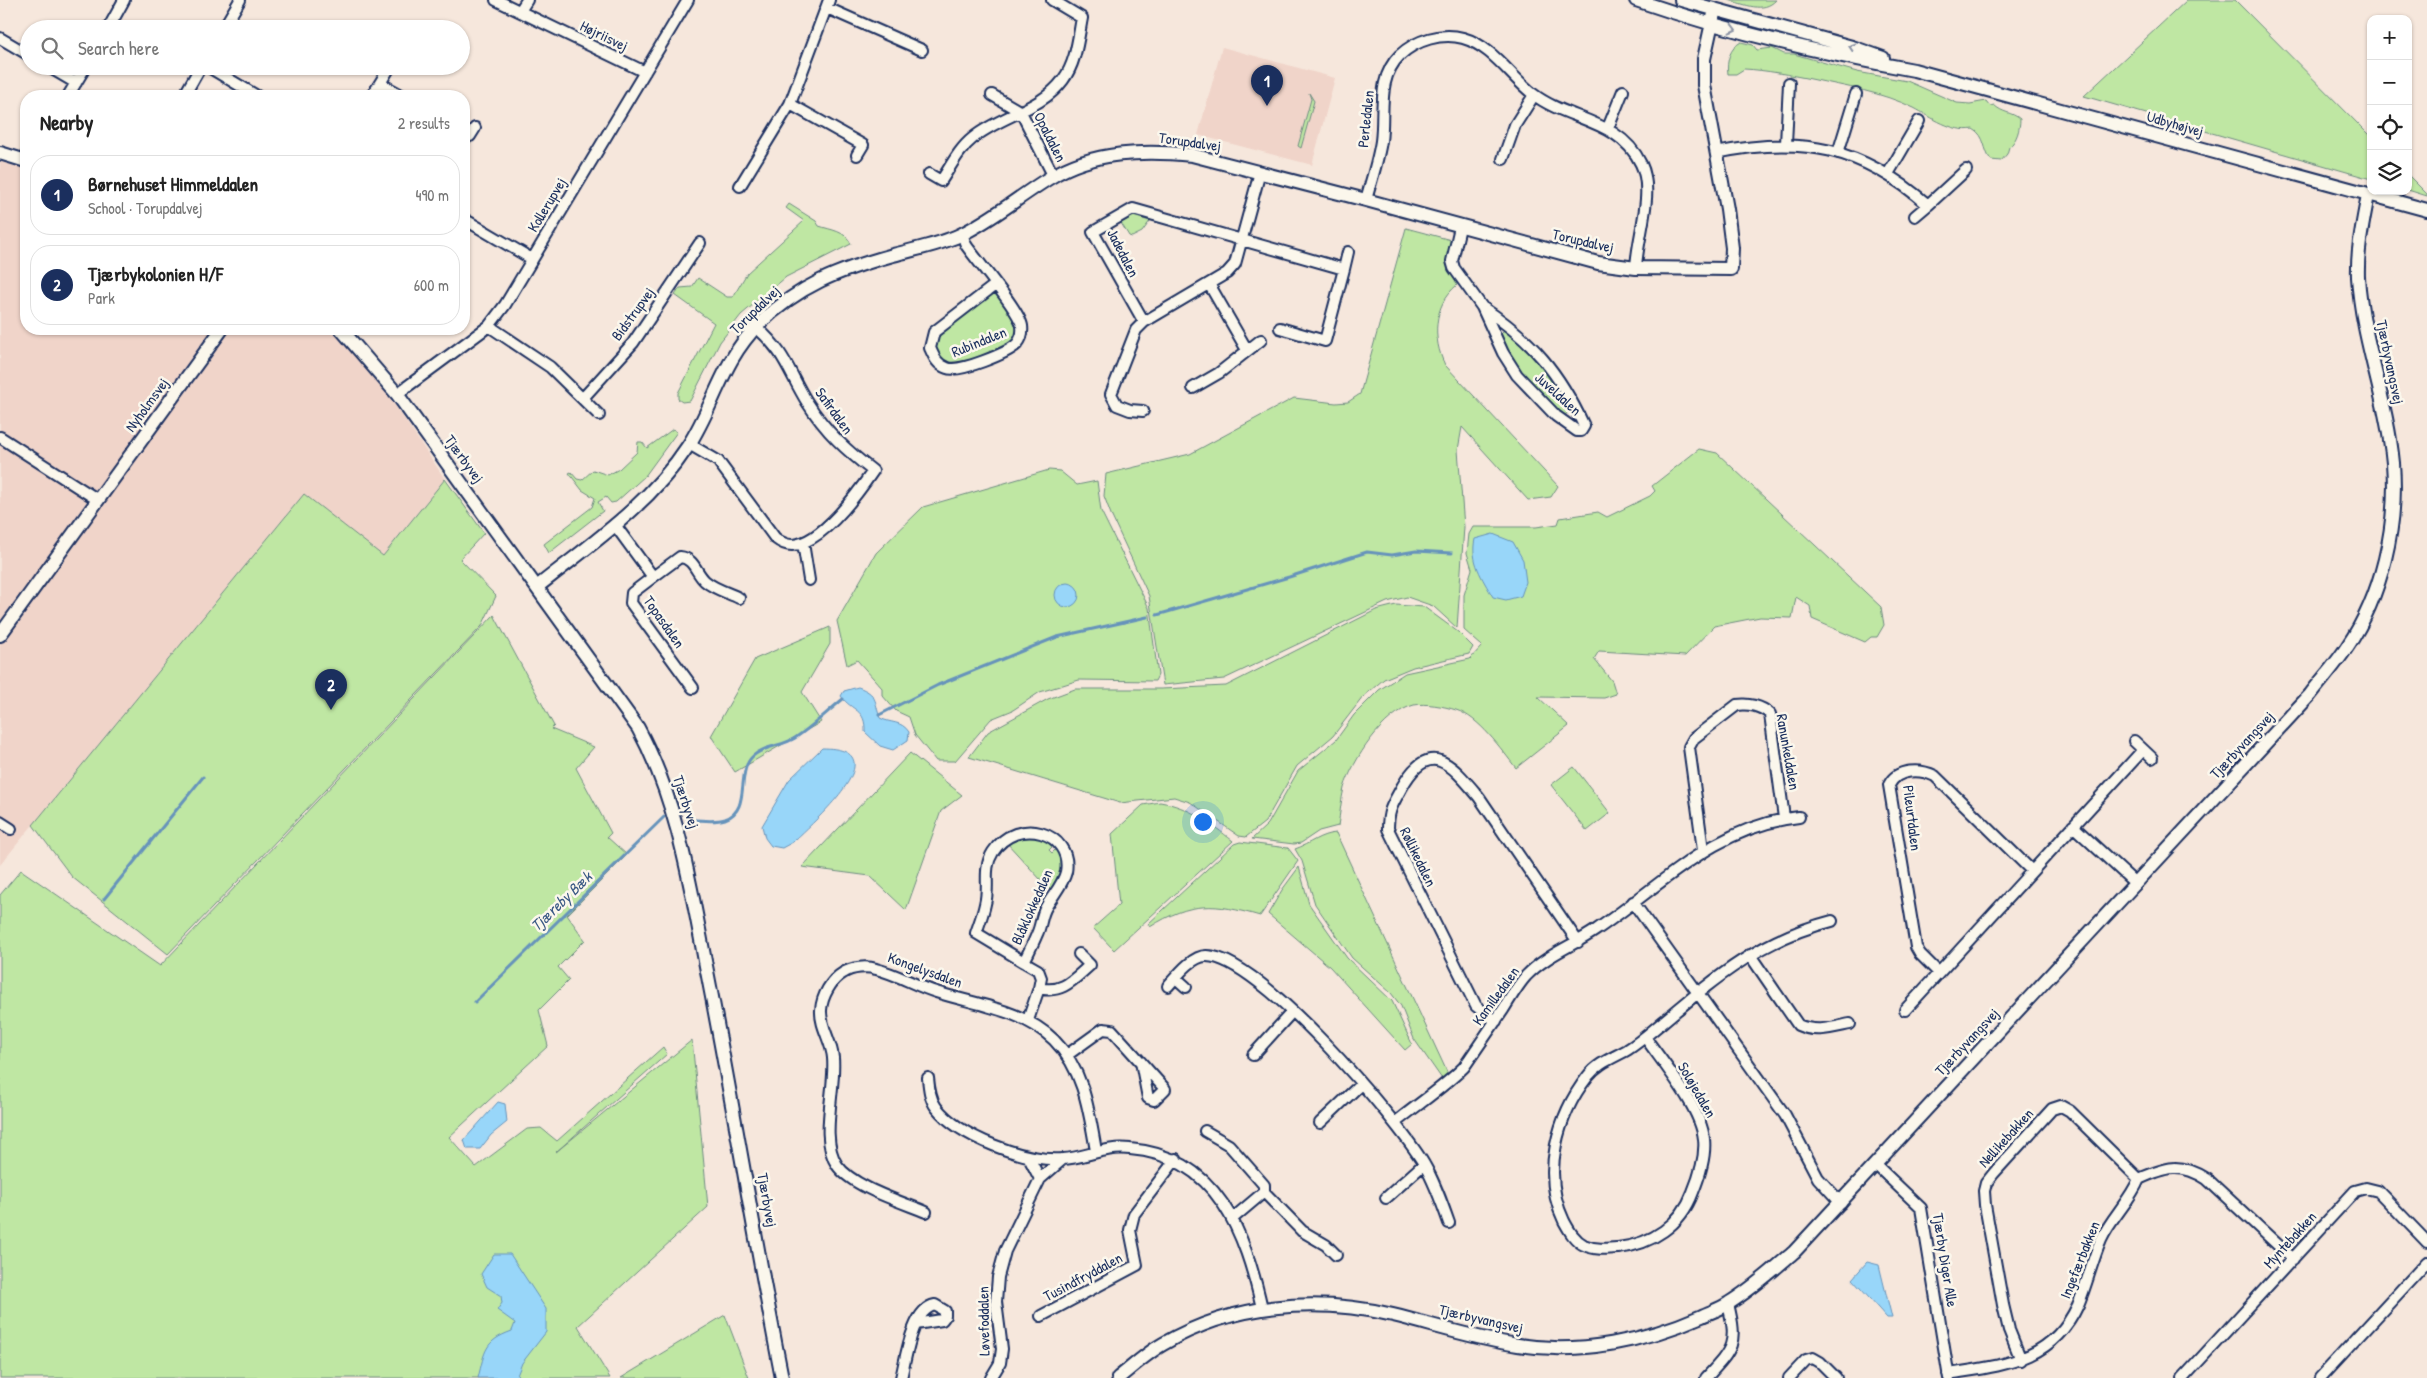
<!DOCTYPE html>
<html lang="en">
<head>
<meta charset="utf-8">
<style>
  body { margin:0; font-family:"Patrick Hand",sans-serif; background:#f2f2f2; color:#222 }
  .controls { position:absolute; right:15px; top:15px; display:grid; overflow:hidden; border-radius:10px; box-shadow:0 1px 4px #0004 }
  .controls button { width:45px; height:45px; display:grid; place-items:center; padding:0; border:0; border-bottom:1px solid #e0e0e0; background:#fff; color:#222; font:25px sans-serif }
  .you { position:absolute; left:1202px; top:821px; width:18px; height:18px; margin:-12px; border:4px solid #fff; border-radius:50%; background:#1a73e8; box-shadow:0 0 0 8px #1a73e833 }
  .badge { display:grid; place-items:center; width:32px; height:32px; border-radius:50%; background:#1b2f5e; color:#fff; font-size:16px; font-weight:700 }
  .pin { position:absolute; translate:-50% -41px; filter:drop-shadow(0 1px 2px #0008) }
  .pin::after { content:''; position:absolute; top:26px; width:18px; height:15px; background:inherit; clip-path:polygon(0 0,100% 0,50% 100%) }
  .list { margin:0; padding:0; list-style:none }
  h2 { display:flex; justify-content:space-between; align-items:center; height:65px; margin:0; padding:0 20px; font-size:21px }
  h2 small { font-size:16px; font-weight:400; color:#767676 }
  .list li { display:grid; grid-template-columns:32px 1fr auto; gap:15px; align-items:center; box-sizing:border-box; height:80px; margin:0 10px 10px; padding:0 10px; border:1px solid #e0e0e0; border-radius:20px }
  .list b { display:block; font-size:19px; white-space:nowrap }
  .list p { margin:0; font-size:16px; white-space:nowrap; color:#767676 }
  .list em { font-size:16px; font-style:normal; color:#767676 }
  .icon { flex:none; width:28px; height:28px; fill:none; stroke:currentColor; stroke-width:2; stroke-linecap:round; stroke-linejoin:round }
  .map { position:relative; flex:none; width:2427px; height:1378px; overflow:hidden }
  .search { position:absolute; background:#fff; box-shadow:0 1px 4px #0004; left:20px; top:20px; width:450px; height:55px; display:flex; align-items:center; gap:12px; box-sizing:border-box; padding:0 18px; border-radius:28px; color:#767676; font-size:19px }
  .panel { position:absolute; background:#fff; box-shadow:0 1px 4px #0004; left:20px; top:90px; width:450px; height:245px; border-radius:20px }
  .map>svg:first-child { display:block }
  .built { fill:#f0d4c9 }
  .green { fill:#bfe7a3; stroke:#6d8b80 }
  .water { fill:#98d6f9; stroke:#6693bb }
  .lines { fill:none; stroke-linecap:round; stroke-linejoin:round }
  .stream { stroke:#6693bb; stroke-width:3 }
  .minor-casing { stroke:#1b2f5e; stroke-width:14 }
  .tertiary-casing { stroke:#1b2f5e; stroke-width:16 }
  .minor { stroke:#fbf7ec; stroke-width:10 }
  .tertiary { stroke:#fbf7ec; stroke-width:12 }
  .oneway { stroke:#8b93a5 }
  .labels { text-anchor:middle; stroke-width:5; stroke-linejoin:round; paint-order:stroke }
  .street-label { font-size:15px; fill:#1b2f5e; stroke:#fbf7ec }
  .water-label { font-size:16px; font-style:italic; fill:#3a5985; stroke:#fbf7ec }
</style>
</head>
<body>
<div class="map">
<svg width="2427" height="1378" viewBox="0 0 2427 1378">
  <rect width="100%" height="100%" fill="#f6e7dc"/>
  <filter id="ink" filterUnits="userSpaceOnUse"><feTurbulence type="fractalNoise" baseFrequency=".02" numOctaves="2"/><feDisplacementMap in="SourceGraphic" scale="10" xChannelSelector="R" yChannelSelector="G"/><feConvolveMatrix kernelMatrix="1 2 1 2 8 2 1 2 1" color-interpolation-filters="sRGB"/></filter>
  <g filter="url(#ink)">
    <path class="built" d="M1222 47 1335 78 1312 165 1198 135Z
      M0 161 26 169V329H331L384 389 445 479 383 556 304 494 0 865Z"/>
    <path class="green" d="M1728 0H1776C1763 14 1745 4 1728 0Z
      M2187 0H2235L2371 137V179L2084 96Z
      M1741 42 1753 45 1757 50 1772 48 1784 54H1794L1857 72 1907 81 1957 103 1970 104 1986 101 1990 106 1994 105C2002 113 2012 112 2020 119 2020 128 2017 141 2009 147L2007 154 2001 161 1991 160C1983 150 1986 136 1973 129 1953 133 1931 117 1914 108 1881 92 1847 87 1811 79 1790 75 1766 70 1744 69L1736 74H1728C1726 61 1730 48 1741 42Z
      M1309 93 1314 101 1301 148 1298 146 1311 99Z
      M2408 175 2427 194V196L2408 190Z
      M789 204 816 221 819 226C831 230 846 231 851 244L786 277 741 315 720 342 690 401 682 402 678 399V393L714 323 675 295 680 288 692 287 698 278 727 297H733L747 273 804 221 786 208Z
      M1133 216 1150 221 1142 232 1132 237 1129 236 1121 223Z
      M1406 228 1451 240C1448 258 1449 268 1457 285 1433 305 1432 339 1445 365L1558 486 1551 497 1528 500 1462 427 1458 450 1464 527 1457 628 1433 606 1407 597 1387 602 1224 679 1163 685 1149 596 1112 517 1104 496 1106 474 1190 454 1294 398 1336 403 1348 402 1360 394Z
      M991 293C1000 294 1005 304 1010 311 1016 318 1021 329 1016 339 1011 347 998 350 989 354 967 363 931 377 936 337Z
      M1506 328 1549 370 1571 410 1563 417 1526 381 1498 336Z
      M673 429 677 432 645 476 616 502 611 503 606 497 598 502 603 511 549 553 544 544 592 507 595 498 582 490 569 473 571 472 577 479 582 480 593 470 608 475 619 469 637 452 638 442H642L647 448Z
      M1699 449 1717 453 1881 607 1884 625 1877 637H1871L1865 642 1812 619 1810 606 1796 597 1792 618 1760 617 1714 626 1685 656 1599 651 1594 659 1612 681 1616 694 1604 698 1538 697 1569 726 1516 768C1501 749 1479 717 1456 710 1444 706 1425 703 1414 705 1383 713 1353 760 1344 788 1341 800 1340 814 1338 826L1319 831 1301 843 1294 844 1252 839 1268 824 1298 771 1336 740 1354 715 1379 690 1405 673 1470 659 1482 646 1464 630V595L1472 569 1467 553 1469 534 1473 527H1536L1558 524 1560 518 1598 512 1607 517 1650 496 1655 491 1652 486Z
      M1049 470 1060 471 1077 485 1097 481 1101 511 1149 608 1158 675 1155 681 1079 680 1040 692 1013 710 991 719 955 761H936L915 735 909 717 896 711 882 695V688L857 660 847 665 837 621 876 553 923 507Z
      M445 479 484 533 460 559 496 596 482 626 168 954 72 877 33 825 304 494 383 556Z
      M1396 605 1424 607 1458 632 1473 647 1469 654 1413 667 1384 679 1363 697 1333 736 1297 766 1265 822 1246 837 1239 836 1190 802 1174 797 1120 803 969 757 988 732 1048 699 1075 689H1161L1226 686 1376 610Z
      M494 615 554 726 551 729 594 747 576 768 611 833 607 837 627 855 567 915 585 940 558 967 569 980 539 1010 548 1046 449 1137 476 1167 527 1129 541 1128 557 1141 663 1047 667 1054 556 1152 692 1040 708 1207 578 1326 610 1378H0V895L21 870 160 966Z
      M830 627V644L802 692 821 722 735 772 711 736 755 659Z
      M910 753 962 795 941 811 906 910 870 876 802 867Z
      M1574 767 1610 813 1587 831 1551 785Z
      M1160 802C1190 807 1210 823 1233 841L1114 950 1093 928 1119 905 1112 834 1143 805Z
      M1336 833 1448 1074 1442 1079 1414 1039 1401 1006 1391 993 1352 958 1315 904 1302 861 1295 849C1310 844 1320 834 1336 833Z
      M1039 835 1054 845 1049 850 1052 853 1056 849C1067 864 1059 877 1052 892L1006 842 1015 837Z
      M1240 842 1288 848 1298 861 1260 916C1215 903 1191 901 1150 927L1148 924 1234 844Z
      M1299 867 1309 904 1347 958 1392 1001 1412 1044 1405 1050 1330 967 1268 914 1282 890Z
      M725 1315 749 1378H621Z"/>
    <path class="water" d="M1493 534 1513 542 1523 560 1526 582 1521 596 1506 600 1493 597C1482 578 1470 561 1475 539Z
      M1055 595a12 12 0 1 1 24 0a12 12 0 1 1-24 0Z
      M858 687C878 694 874 701 880 718 891 724 901 720 909 732L908 740 893 750 880 746 865 732C866 708 852 712 841 696L844 691Z
      M822 748C901 748 812 823 793 842L782 848 771 846 765 838 762 826 789 780Z
      M498 1102 505 1104 507 1122 491 1135 480 1149H467L464 1140Z
      M494 1254H510L546 1309V1332L522 1363 516 1378H478C485 1351 484 1341 512 1331L515 1323 497 1310 502 1303 501 1296 487 1287 481 1274Z
      M1867 1262 1879 1265 1892 1318H1887L1852 1279Z"/>
    <g class="lines">
      <path class="stream" d="M1157 615 1289 577 1367 552 1392 555 1416 551 1452 553
        M879 715 938 685 1057 637 1147 617
        M687 820C699 819 712 823 725 819 752 810 735 772 753 756 763 746 783 746 795 738 812 727 827 712 843 699
        M104 899 203 777
        M475 1002 664 817"/>
      <g class="minor-casing">
        <path id="minor" d="M496 0 645 72
          M827 8 922 50
          M520 11 527 0
          M108 29 124 0
          M223 29 240 0
          M0 38 29 55
          M47 66 76 83
          M207 66 257 96
          M380 83 403 96
          M992 95 1021 112 1053 175
          M68 96 86 66
          M184 96 201 66
          M372 96 390 67
          M790 104 863 145 857 155
          M1608 128 1623 91
          M464 132 470 136 475 128
          M1786 144 1789 83
          M1716 153C1801 135 1862 147 1928 205L1915 216
          M1838 153 1856 94
          M1503 159 1515 125 1534 95
          M929 174 941 181C951 166 959 149 973 138 1001 115 1041 110 1063 80 1076 63 1078 39 1082 18L1052 0
          M1888 174 1919 121
          M740 186 790 104 829 0
          M1366 200C1371 181 1378 161 1381 141 1385 111 1376 79 1400 55 1416 40 1442 32 1463 38 1492 46 1510 76 1533 94 1568 121 1620 119 1641 164 1655 193 1637 237 1636 268
          M1928 205 1966 170
          M464 219 532 259
          M1460 227 1452 261 1454 268 1482 307 1503 353 1517 375 1556 416 1577 431H1581L1584 426C1559 372 1532 340 1482 307
          M962 234 966 245C977 261 1020 311 1022 326 1023 333 1021 339 1017 344 1008 353 959 373 947 368 937 365 934 357 930 348L934 332 995 285
          M1344 269 1348 252
          M1209 284 1247 350
          M1144 322 1093 232 1133 209 1344 269 1325 341 1280 328
          M489 326 550 367 599 415
          M1193 388 1219 373 1261 340
          M397 394 489 326 505 305 688 0
          M583 398 633 343 700 243
          M1143 411 1130 410 1117 405 1111 394 1136 330 1144 322 1227 273 1235 264 1260 172
          M0 437 98 500
          M689 444 718 461 775 538C780 542 785 545 792 545 821 544 858 493 873 471 846 450 826 432 807 402 788 371 786 353 756 327
          M615 525 653 577 632 593 631 603 693 688
          M803 543 809 580
          M653 577 680 557C694 558 696 573 705 581 714 589 729 593 739 598
          M2134 741 2152 758
          M0 822 11 829
          M2073 826 2136 884
          M1703 850 1689 747 1694 738 1737 705C1748 703 1761 706 1770 714L1784 818
          M1633 902 1785 1115 1818 1178 1841 1203
          M1750 955 1798 1025C1816 1033 1831 1028 1850 1024
          M1024 962 976 933C979 924 983 914 985 904 990 886 982 869 993 852 1017 815 1073 832 1066 872 1063 885 1051 897 1045 909 1041 917 1041 926 1037 934 1033 944 1028 953 1024 962L1038 970 1041 978 1039 988 1028 1020
          M1939 973 1920 954 1916 947 1889 785C1897 768 1921 769 1935 776L2032 871
          M1176 978 1186 987
          M1168 986C1177 976 1192 956 1206 956 1258 955 1397 1119 1424 1164 1435 1183 1442 1203 1449 1223
          M1039 988C1062 994 1073 980 1090 965L1079 954
          M1905 1010 2143 750
          M1496 1021 1476 1006 1388 829C1388 809 1393 804 1402 787 1430 737 1452 765 1479 797L1578 942
          M1645 1037C1663 1063 1701 1108 1704 1139 1706 1157 1700 1175 1693 1192 1681 1225 1652 1244 1618 1248 1606 1249 1595 1250 1584 1245 1574 1240 1569 1230 1564 1221 1541 1174 1557 1116 1588 1076 1598 1063 1613 1058 1627 1050 1640 1042 1652 1031 1664 1021 1719 975 1762 939 1832 921
          M1067 1055 1103 1029 1112 1030 1165 1089 1154 1100 1148 1098 1141 1062
          M1253 1055 1292 1012
          M928 1078C929 1088 930 1099 936 1107 959 1137 1025 1162 1063 1159 1085 1158 1105 1146 1130 1149 1218 1156 1245 1234 1262 1308
          M1396 1122C1418 1104 1444 1087 1464 1067 1477 1048 1490 1029 1503 1010 1510 999 1517 986 1526 976 1546 955 1573 946 1596 930 1661 886 1715 826 1799 817
          M1320 1123 1361 1084
          M1205 1131 1229 1145 1264 1185V1192L1302 1231 1326 1245 1336 1255
          M1028 1156 1040 1179
          M1876 1165 1921 1208 1949 1378
          M1386 1198 1424 1164
          M926 1212C902 1202 852 1187 837 1165 819 1138 836 1090 833 1058 832 1042 820 1027 821 1010 822 996 831 980 843 973 852 967 867 966 876 969 897 974 916 986 936 992 977 1005 1022 1009 1054 1040 1084 1070 1089 1111 1096 1151
          M1232 1219 1264 1192
          M1041 1316 1137 1265 1130 1230 1134 1214 1176 1159
          M2021 1360 2009 1330 2003 1305 1985 1205 1984 1191 1986 1183 1994 1173 2052 1109 2061 1106 2070 1111 2139 1179
          M1948 1374C2003 1365 2052 1362 2078 1305 2087 1284 2092 1261 2101 1240 2111 1218 2130 1201 2139 1179 2166 1167 2180 1162 2207 1179L2293 1259
          M901 1378C906 1358 912 1309 935 1305L945 1311V1316L942 1320 916 1324
          M991 1378 1000 1363 1002 1349 996 1302 998 1277 1005 1251 1040 1179 1063 1159
          M1706 1378C1733 1349 1738 1344 1728 1304
          M1789 1378 1806 1360 1813 1358 1820 1362 1836 1378
          M2183 1378 2355 1191 2366 1188 2378 1191 2427 1242
          M2320 1378 2427 1262"/>
      </g>
      <g class="tertiary-casing">
        <path id="tertiary" d="M1636 0C1726 31 1820 53 1914 70L2427 210
          M1681 0 1852 47 1883 58
          M0 153 26 161
          M341 329 397 394 638 728C678 802 690 884 706 966 733 1103 755 1241 782 1378
          M537 587C591 544 650 504 688 446 714 406 723 359 758 325 799 285 839 270 893 255 915 249 939 245 960 235 992 220 1021 195 1051 177 1093 151 1145 150 1192 155L1366 200 1598 263 1636 268 1731 269 1732 248 1727 209 1704 85V59L1715 9
          M0 635 222 329
          M1118 1378C1132 1367 1147 1353 1163 1344 1233 1303 1315 1297 1393 1315 1434 1325 1476 1339 1518 1345 1580 1355 1645 1341 1702 1316 1710 1312 1721 1309 1729 1303 1752 1289 1773 1270 1794 1252L2310 695C2322 679 2336 664 2347 647 2382 596 2398 525 2393 463 2387 400 2362 340 2358 277 2357 249 2363 222 2368 195"/>
      </g>
      <use href="#minor" class="minor"/>
      <use href="#tertiary" class="tertiary"/>
    </g>
    <defs><path id="oneway-chevron" d="M-2-3.5L2.5 0L-2 3.5" fill="none" stroke-width="1.6" stroke-linecap="round" stroke-linejoin="round" transform="scale(1.25)"/></defs>
    <g class="oneway">
      <use href="#oneway-chevron" transform="translate(1733 29) rotate(14)"/>
      <use href="#oneway-chevron" transform="translate(1852 47) rotate(-162)"/>
    </g>
  </g>
  <g class="labels">
    <g class="street-label">
      <text transform="translate(604 36) rotate(26)" y="5">Højriisvej</text>
      <text transform="translate(1366 119) rotate(-84)" y="5">Perledalen</text>
      <text transform="translate(2175 124) rotate(16)" y="5">Udbyhøjvej</text>
      <text transform="translate(1050 137) rotate(63)" y="5">Opaldalen</text>
      <text transform="translate(1190 142) rotate(8)" y="5">Torupdalvej</text>
      <text transform="translate(547 205) rotate(-59)" y="5">Kollerupvej</text>
      <text transform="translate(1583 241) rotate(13)" y="5">Torupdalvej</text>
      <text transform="translate(1123 253) rotate(63)" y="5">Jadedalen</text>
      <text transform="translate(755 310) rotate(-44)" y="5">Torupdalvej</text>
      <text transform="translate(633 314) rotate(-54)" y="5">Bidstrupvej</text>
      <text transform="translate(979 342) rotate(-22)" y="5">Rubindalen</text>
      <text transform="translate(2390 362) rotate(78)" y="5">Tjærbyvangsvej</text>
      <text transform="translate(1558 394) rotate(42)" y="5">Juveldalen</text>
      <text transform="translate(147 405) rotate(-54)" y="5">Nyholmsvej</text>
      <text transform="translate(834 411) rotate(54)" y="5">Safirdalen</text>
      <text transform="translate(464 459) rotate(54)" y="5">Tjærbyvej</text>
      <text transform="translate(664 622) rotate(55)" y="5">Topasdalen</text>
      <text transform="translate(2242 745) rotate(-47)" y="5">Tjærbyvangsvej</text>
      <text transform="translate(1788 752) rotate(80)" y="5">Ranunkeldalen</text>
      <text transform="translate(686 802) rotate(72)" y="5">Tjærbyvej</text>
      <text transform="translate(1912 818) rotate(83)" y="5">Pileurtdalen</text>
      <text transform="translate(1418 857) rotate(64)" y="5">Røllikedalen</text>
      <text transform="translate(1032 907) rotate(-66)" y="5">Blåklokkedalen</text>
      <text transform="translate(925 970) rotate(20)" y="5">Kongelysdalen</text>
      <text transform="translate(1496 996) rotate(-54)" y="5">Kamilledalen</text>
      <text transform="translate(1967 1042) rotate(-47)" y="5">Tjærbyvangsvej</text>
      <text transform="translate(1697 1090) rotate(60)" y="5">Soløjedalen</text>
      <text transform="translate(2006 1138) rotate(-48)" y="5">Nellikebakken</text>
      <text transform="translate(767 1200) rotate(80)" y="5">Tjærbyvej</text>
      <text transform="translate(2290 1240) rotate(-48)" y="5">Myntebakken</text>
      <text transform="translate(1945 1260) rotate(81)" y="5">Tjærby Diger Alle</text>
      <text transform="translate(2080 1260) rotate(-68)" y="5">Ingefærbakken</text>
      <text transform="translate(1083 1277) rotate(-28)" y="5">Tusindfryddalen</text>
      <text transform="translate(1481 1319) rotate(13)" y="5">Tjærbyvangsvej</text>
      <text transform="translate(984 1321) rotate(-91)" y="5">Løvefoddalen</text>
    </g>
    <g class="water-label">
      <text transform="translate(561 901) rotate(-44)" y="6">Tjæreby Bæk</text>
    </g>
  </g>
</svg>
<div class="controls">
<button>+</button>
<button>−</button>
<button><svg class="icon" aria-label="locate" viewBox="0 0 24 24"><circle cx="12" cy="12" r="6"/><path d="M12 2v4M12 18v4M2 12h4M18 12h4"/></svg></button>
<button><svg class="icon" aria-label="layers" viewBox="0 0 24 24"><path d="M12 4l9 5-9 5-9-5zM3 14l9 5 9-5"/></svg></button>
</div>
<div class="you"></div>
<div class="pin badge" style="left:1267px;top:106px">1</div>
<div class="pin badge" style="left:331px;top:710px">2</div>
<div class="search"><svg class="icon" aria-label="search" viewBox="0 0 24 24"><circle cx="10" cy="10" r="6"/><path d="M15 15l6 6"/></svg>Search here</div>
<section class="panel">
<h2>Nearby<small>2 results</small></h2>
<ul class="list">
<li><span class="badge">1</span><div><b>Børnehuset Himmeldalen</b><p>School · Torupdalvej</p></div><em>490 m</em></li>
<li><span class="badge">2</span><div><b>Tjærbykolonien H/F</b><p>Park</p></div><em>600 m</em></li>
</ul>
</section>
</div>
</body>
</html>
